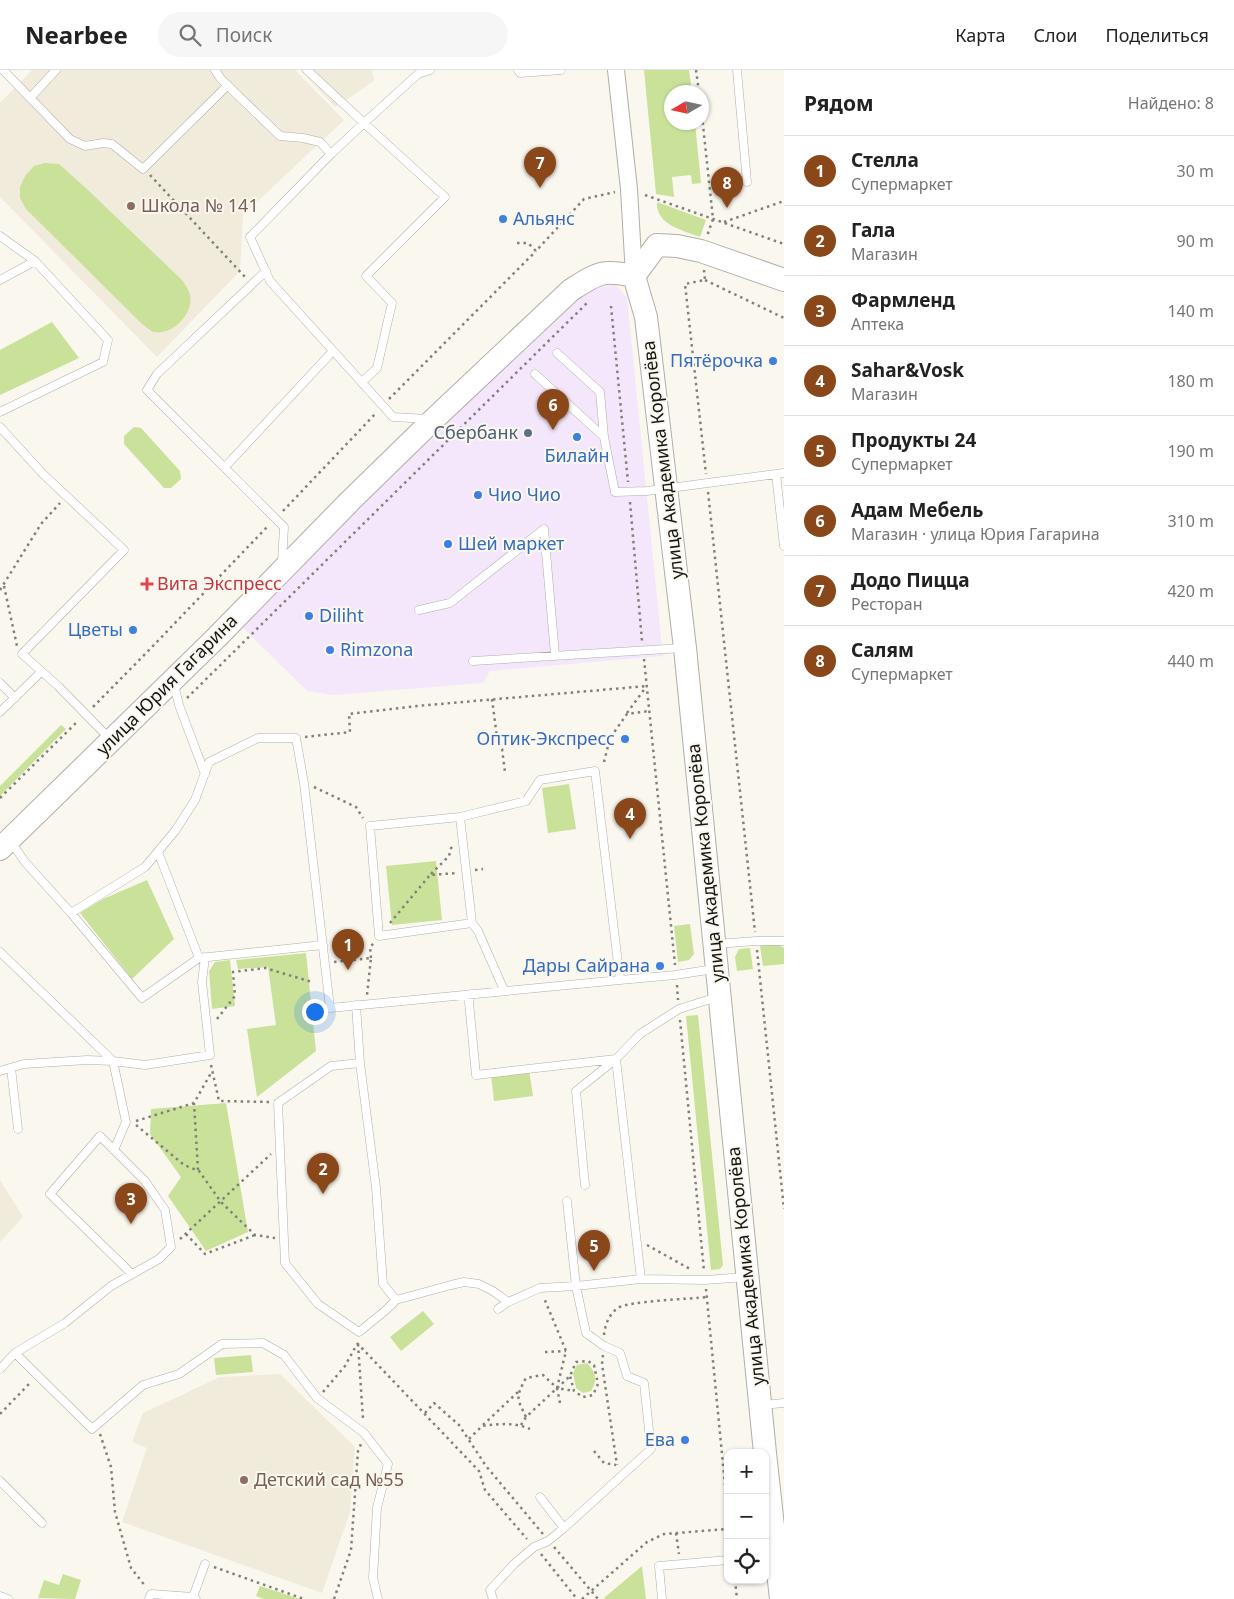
<!DOCTYPE html>
<html lang="ru">
<head>
<meta charset="utf-8">
<style>
  body { margin:0; font-family:"Noto Sans",sans-serif; background:#f6f6f6; color:#222 }
  .controls { position:absolute; right:15px; bottom:15px; display:grid; overflow:hidden; border-radius:10px; box-shadow:0 1px 4px #0004 }
  .controls button { width:45px; height:45px; display:grid; place-items:center; padding:0; border:0; border-bottom:1px solid #e0e0e0; background:#fff; color:#222; font:25px sans-serif }
  .compass { position:absolute; left:664px; top:15px; width:45px; height:45px; border-radius:50%; background:#fff; box-shadow:0 1px 4px #0004; rotate:261deg }
  .you { position:absolute; left:314px; top:941px; width:18px; height:18px; margin:-12px; border:4px solid #fff; border-radius:50%; background:#1a73e8; box-shadow:0 0 0 8px #1a73e833 }
  .badge { display:grid; place-items:center; width:32px; height:32px; border-radius:50%; background:#8a4719; color:#fff; font-size:16px; font-weight:700 }
  .pin { position:absolute; translate:-50% -41px; filter:drop-shadow(0 1px 2px #0008) }
  .pin::after { content:''; position:absolute; top:26px; width:18px; height:15px; background:inherit; clip-path:polygon(0 0,100% 0,50% 100%) }
  .list { margin:0; padding:0; list-style:none }
  h2 { display:flex; justify-content:space-between; align-items:center; height:65px; margin:0; padding:0 20px; font-size:21px }
  h2 small { font-size:16px; font-weight:400; color:#767676 }
  .list li { display:grid; grid-template-columns:32px 1fr auto; gap:15px; align-items:center; box-sizing:border-box; height:70px; padding:0 20px; border-top:1px solid #e0e0e0 }
  .list b { display:block; font-size:19px; white-space:nowrap }
  .list p { margin:0; font-size:16px; white-space:nowrap; color:#767676 }
  .list em { font-size:16px; font-style:normal; color:#767676 }
  .icon { flex:none; width:28px; height:28px; fill:none; stroke:currentColor; stroke-width:2; stroke-linecap:round; stroke-linejoin:round }
  .map { position:relative; flex:none; width:784px; height:1529px; overflow:hidden }
  header { display:flex; align-items:center; gap:30px; box-sizing:border-box; height:70px; padding:0 25px; background:#fff; border-bottom:1px solid #e0e0e0 }
  header strong { font-size:24px }
  nav { display:flex; gap:28px; margin-inline-start:auto; font-size:18px }
  .search { width:350px; height:45px; background:#f6f6f6; display:flex; align-items:center; gap:12px; box-sizing:border-box; padding:0 18px; border-radius:28px; color:#767676; font-size:19px }
  main { display:flex }
  aside { flex:1; background:#fff }
  .map>svg:first-child { display:block }
  .commercial { fill:#f4e7fc }
  .built { fill:#f1ebdc }
  .green { fill:#c9e199 }
  .lines { fill:none; stroke-linecap:round; stroke-linejoin:round }
  .lane-casing { stroke:#b1aea7; stroke-width:9 }
  .street-casing { stroke:#b1aea7; stroke-width:18 }
  .secondary-casing { stroke:#b1aea7; stroke-width:24 }
  .path { stroke:#82807b; stroke-width:2.5; stroke-dasharray:2.5 4; stroke-linecap:butt }
  .lane { stroke:#fff; stroke-width:8 }
  .street { stroke:#fff; stroke-width:16 }
  .secondary { stroke:#fff; stroke-width:22 }
  .education-dot { fill:#8d6e63; stroke:#faf7ef; stroke-width:2 }
  .shop-dot { fill:#3f7fe0; stroke:#faf7ef; stroke-width:2 }
  .service-dot { fill:#5c6f8a; stroke:#faf7ef; stroke-width:2 }
  .health-dot { fill:#e0444e; stroke:#faf7ef; stroke-width:2 }
  .labels { text-anchor:middle; stroke-width:4; stroke-linejoin:round; paint-order:stroke }
  .education-label { font-size:18px; fill:#785e54; stroke:#faf7ef; text-anchor:start }
  .shop-label { font-size:18px; fill:#366cbe; stroke:#faf7ef; text-anchor:start }
  .service-label { font-size:18px; fill:#4e5e75; stroke:#faf7ef; text-anchor:end }
  .street-label { font-size:18px; fill:#161513; stroke:#faf7ef }
  .health-label { font-size:18px; fill:#be3a42; stroke:#faf7ef; text-anchor:start }
</style>
</head>
<body>
<header>
<strong>Nearbee</strong>
<div class="search"><svg class="icon" aria-label="search" viewBox="0 0 24 24"><circle cx="10" cy="10" r="6"/><path d="M15 15l6 6"/></svg>Поиск</div>
<nav><a>Карта</a><a>Слои</a><a>Поделиться</a></nav>
</header>
<main>
<div class="map">
<svg width="784" height="1529" viewBox="0 0 784 1529">
  <rect width="100%" height="100%" fill="#faf7ef"/>
  <path class="commercial" d="M585 211H612L627 227 663 586 490 601 483 613 333 625 307 621 239 554Z"/>
  <path class="built" d="M32 0H295L344 50 243 145 240 201 157 287 0 127V33Z
    M300 0H372L374 11 342 33 335 37Z
    M0 1110 23 1147 0 1172Z
    M280 1304 355 1377 350 1442 322 1523 122 1452 147 1378 132 1372 143 1343 220 1307Z"/>
  <path class="green" d="M644 0H689L692 22H672V52L695 53 701 113 692 114 691 105 672 107 674 127 656 124Z
    M45 93 59 94 89 121 183 211C185 215 189 220 190 225 194 243 173 266 154 262 150 261 144 255 141 253L26 139 20 128V117L25 106 34 96Z
    M657 132 706 150 700 167C682 160 656 155 657 132Z
    M52 252 79 288 0 325V280Z
    M134 357 141 358 180 401 181 409 171 418H164L124 374V366Z
    M61 655 66 659 0 726V716Z
    M569 714 576 759 548 763 542 718Z
    M436 791 442 850 392 855 386 796Z
    M147 810 174 869 132 909 80 843 103 829Z
    M690 854 694 884 689 890 678 892 674 856Z
    M778 874 784 878V894L763 896 760 876Z
    M750 878 753 899 737 901 735 887 739 879Z
    M306 883 316 981 257 1027 247 959 276 955 268 897 238 899 236 890Z
    M230 890 235 936 212 939 209 901 215 892Z
    M698 945 723 1195 720 1199 711 1200 686 946Z
    M529 1000 533 1026 494 1031 491 1005Z
    M226 1033 248 1162 206 1181 168 1126 181 1107 150 1064 151 1039Z
    M423 1241 434 1254 401 1281 390 1267Z
    M251 1285 253 1302 216 1305 214 1288Z
    M587 1293C596 1302 598 1310 591 1321L583 1323 576 1318 573 1303 577 1295Z
    M642 1496 646 1529H605L604 1528Z
    M63 1504 81 1510 75 1529 38 1528 44 1510 59 1515Z
    M260 1516 300 1529H264L256 1526Z"/>
  <g class="lines">
    <g class="lane-casing">
      <path id="lane" d="M3 0 70 69 85 76 103 73 112 74 143 99 228 15
        M215 0 221 9 280 66 303 68 320 72 331 84
        M307 0 364 53 418 4 430 0
        M518 0 520 3 561 0
        M737 0 747 112
        M30 28 56 0
        M0 166 35 191
        M266 201 157 304 147 320 284 457 282 493
        M0 210 35 191 108 270 103 292 0 342
        M557 283 600 322 604 367 615 422 647 421 784 403
        M535 304 604 367
        M362 312 377 298 392 233 366 206 445 127 364 53 331 84 250 167 270 211 393 347 427 349
        M0 357 43 404 124 480 22 584 58 616 110 669
        M225 397 333 281
        M776 404 784 476
        M419 540 450 533 544 459 555 585
        M473 591 683 578
        M0 613 15 628
        M174 614 179 635 205 704
        M0 642 41 602
        M460 747 370 756 379 866 472 853
        M11 772 25 792 71 843 145 797 175 761 195 730 209 692 258 668H296L304 713 330 938 620 910 675 905 714 899
        M158 782 199 888
        M71 843 142 928 199 888 323 875
        M716 874 756 871H784
        M0 882 113 991 126 1052 114 1080
        M504 920 478 861 472 853 460 747 526 731 540 710 595 701 620 910
        M471 924 469 932 476 1005 616 989 641 1209
        M356 935 360 993 376 1118 383 1214 396 1230
        M360 993 331 996 278 1033 285 1193 318 1234 359 1262 386 1240 396 1230 451 1215 464 1212 479 1214 493 1221 508 1232 540 1218 576 1216 641 1209 705 1210 746 1207
        M11 998 18 1059
        M0 1001 24 994 87 990 113 991 145 995 210 985 202 912 205 887
        M585 1115 576 1021 616 989 640 964 679 939 717 927
        M498 1239 508 1232
        M15 1283 92 1359 143 1315 179 1304 222 1274 263 1273 284 1285 317 1328 364 1363 388 1394 377 1438 373 1508 378 1529
        M0 1299 15 1283 65 1253 111 1216 159 1189 171 1177 165 1140 145 1111 100 1066 50 1124 132 1204
        M762 1335 784 1333
        M0 1411 42 1453
        M540 1427 564 1458
        M0 1526 8 1529
        M193 1527 205 1494
        M149 1529 151 1524 193 1527 196 1529
        M493 1529 490 1520 514 1494 534 1477 548 1471 564 1458 651 1379 644 1313 627 1306 620 1283 604 1276 586 1263 576 1216 567 1131
        M662 1529 659 1496 728 1490"/>
    </g>
    <g class="street-casing">
      <path id="street" d="M616 0 629 119 634 206"/>
    </g>
    <g class="secondary-casing">
      <path id="secondary" d="M634 206 646 247 685 578 765 1383
        M634 206 657 175 677 176 701 181 784 210
        M0 779 217 567 350 431 433 350 571 220C598 203 602 199 634 206
        M765 1383 781 1529"/>
    </g>
    <path class="path" d="M696 0 699 22
      M702 46 713 149 707 166
      M150 105 245 207
      M645 125 784 174
      M724 152 784 131
      M517 173H528L536 181 584 129 615 122
      M704 200 705 210 685 214 706 404
      M705 210 784 248
      M611 236 628 412
      M389 329 536 181
      M708 422 755 862
      M630 432 642 571
      M283 441 377 342
      M4 516 17 576
      M0 520 41 454 60 433
      M644 589 675 895
      M187 628 588 232
      M492 629 498 675 502 679 505 702
      M93 637 152 577 268 456
      M627 643 646 617
      M305 667 350 662 349 644 417 636 647 616
      M604 692 610 668 627 644 649 641
      M314 717 356 737 363 748
      M0 728 78 651
      M475 800 483 799
      M431 804 449 786 452 775
      M390 853 430 805 457 803
      M757 880 784 1139
      M371 888 370 877 374 873
      M334 892 371 888 367 925
      M677 915 678 930
      M217 949 235 926 233 902 265 898 312 912
      M680 950 704 1201
      M211 995 219 1031 269 1032
      M136 1051 194 1033
      M136 1055 184 1095 199 1101 221 1132 255 1165 275 1168
      M198 1100 194 1033 211 1003
      M186 1164 205 1184 255 1165
      M180 1169 271 1084
      M647 1175 690 1199
      M706 1219 728 1446
      M604 1265C605 1255 609 1244 618 1238 627 1231 691 1229 707 1227
      M357 1273 479 1401 485 1420 527 1469
      M358 1274 363 1349
      M545 1282 566 1281
      M603 1285 602 1294 617 1395
      M323 1322 345 1296 357 1274
      M560 1333 557 1318 574 1321
      M425 1343 434 1333 459 1355 486 1396 543 1464
      M0 1344 30 1313
      M526 1347C517 1328 515 1328 526 1308L543 1305 557 1318 566 1281 544 1228
      M483 1355 519 1321
      M521 1355 526 1347 570 1306 576 1292 588 1291 594 1295 598 1314 593 1325 583 1327 574 1321 570 1306
      M100 1364 111 1397 115 1442 131 1498 146 1517
      M469 1369 482 1356C499 1354 514 1352 530 1359
      M594 1381 604 1393 616 1395
      M676 1463 679 1484
      M554 1477 598 1529
      M541 1484 577 1529
      M214 1497 304 1529
      M735 1510 737 1529
      M334 1529 351 1480 358 1381 361 1374
      M582 1529 647 1472 664 1464 728 1459"/>
    <use href="#lane" class="lane"/>
    <use href="#street" class="street"/>
    <use href="#secondary" class="secondary"/>
  </g>
  <g class="education-dot">
    <circle cx="131" cy="136" r="5"/>
    <circle cx="244" cy="1410" r="5"/>
  </g>
  <g class="shop-dot">
    <circle cx="503" cy="149" r="5"/>
    <circle cx="773" cy="291" r="5"/>
    <circle cx="577" cy="367" r="5"/>
    <circle cx="478" cy="425" r="5"/>
    <circle cx="448" cy="474" r="5"/>
    <circle cx="309" cy="546" r="5"/>
    <circle cx="133" cy="560" r="5"/>
    <circle cx="330" cy="580" r="5"/>
    <circle cx="625" cy="669" r="5"/>
    <circle cx="660" cy="896" r="5"/>
    <circle cx="685" cy="1370" r="5"/>
  </g>
  <circle class="service-dot" cx="528" cy="363" r="5"/>
  <path class="health-dot" d="M144.5 506.5h5v5h5v5h-5v5h-5v-5h-5v-5h5z"/>
  <g class="labels">
    <g class="education-label">
      <text x="141" y="142">Школа № 141</text>
      <text x="254" y="1416">Детский сад №55</text>
    </g>
    <g class="shop-label">
      <text x="513" y="155">Альянс</text>
      <text x="763" y="297" text-anchor="end">Пятёрочка</text>
      <text x="577" y="392" text-anchor="middle">Билайн</text>
      <text x="488" y="431">Чио Чио</text>
      <text x="458" y="480">Шей маркет</text>
      <text x="319" y="552">Diliht</text>
      <text x="123" y="566" text-anchor="end">Цветы</text>
      <text x="340" y="586">Rimzona</text>
      <text x="615" y="675" text-anchor="end">Оптик-Экспресс</text>
      <text x="650" y="902" text-anchor="end">Дары Сайрана</text>
      <text x="675" y="1376" text-anchor="end">Ева</text>
    </g>
    <g class="service-label">
      <text x="518" y="369">Сбербанк</text>
    </g>
    <g class="street-label">
      <text transform="translate(663 390) rotate(-97)" y="6">улица Академика Королёва</text>
      <text transform="translate(167 615) rotate(-45)" y="6">улица Юрия Гагарина</text>
      <text transform="translate(706 793) rotate(-96)" y="6">улица Академика Королёва</text>
      <text transform="translate(746 1196) rotate(-96)" y="6">улица Академика Королёва</text>
    </g>
    <g class="health-label">
      <text x="157" y="520">Вита Экспресс</text>
    </g>
  </g>
</svg>
<div class="controls">
<button>+</button>
<button>−</button>
<button><svg class="icon" aria-label="locate" viewBox="0 0 24 24"><circle cx="12" cy="12" r="6"/><path d="M12 2v4M12 18v4M2 12h4M18 12h4"/></svg></button>
</div>
<svg class="compass" viewBox="-18 -18 36 36"><path d="M0-13l5 13h-10z" fill="#e53935"/><path d="M0 13l5-13h-10z" fill="#767676"/></svg>
<div class="you"></div>
<div class="pin badge" style="left:348px;top:900px">1</div>
<div class="pin badge" style="left:323px;top:1124px">2</div>
<div class="pin badge" style="left:131px;top:1154px">3</div>
<div class="pin badge" style="left:630px;top:769px">4</div>
<div class="pin badge" style="left:594px;top:1201px">5</div>
<div class="pin badge" style="left:553px;top:360px">6</div>
<div class="pin badge" style="left:540px;top:118px">7</div>
<div class="pin badge" style="left:727px;top:138px">8</div>
</div>
<aside>
<h2>Рядом<small>Найдено: 8</small></h2>
<ul class="list">
<li><span class="badge">1</span><div><b>Стелла</b><p>Супермаркет</p></div><em>30 m</em></li>
<li><span class="badge">2</span><div><b>Гала</b><p>Магазин</p></div><em>90 m</em></li>
<li><span class="badge">3</span><div><b>Фармленд</b><p>Аптека</p></div><em>140 m</em></li>
<li><span class="badge">4</span><div><b>Sahar&amp;Vosk</b><p>Магазин</p></div><em>180 m</em></li>
<li><span class="badge">5</span><div><b>Продукты 24</b><p>Супермаркет</p></div><em>190 m</em></li>
<li><span class="badge">6</span><div><b>Адам Мебель</b><p>Магазин · улица Юрия Гагарина</p></div><em>310 m</em></li>
<li><span class="badge">7</span><div><b>Додо Пицца</b><p>Ресторан</p></div><em>420 m</em></li>
<li><span class="badge">8</span><div><b>Салям</b><p>Супермаркет</p></div><em>440 m</em></li>
</ul>
</aside>
</main>
</body>
</html>
